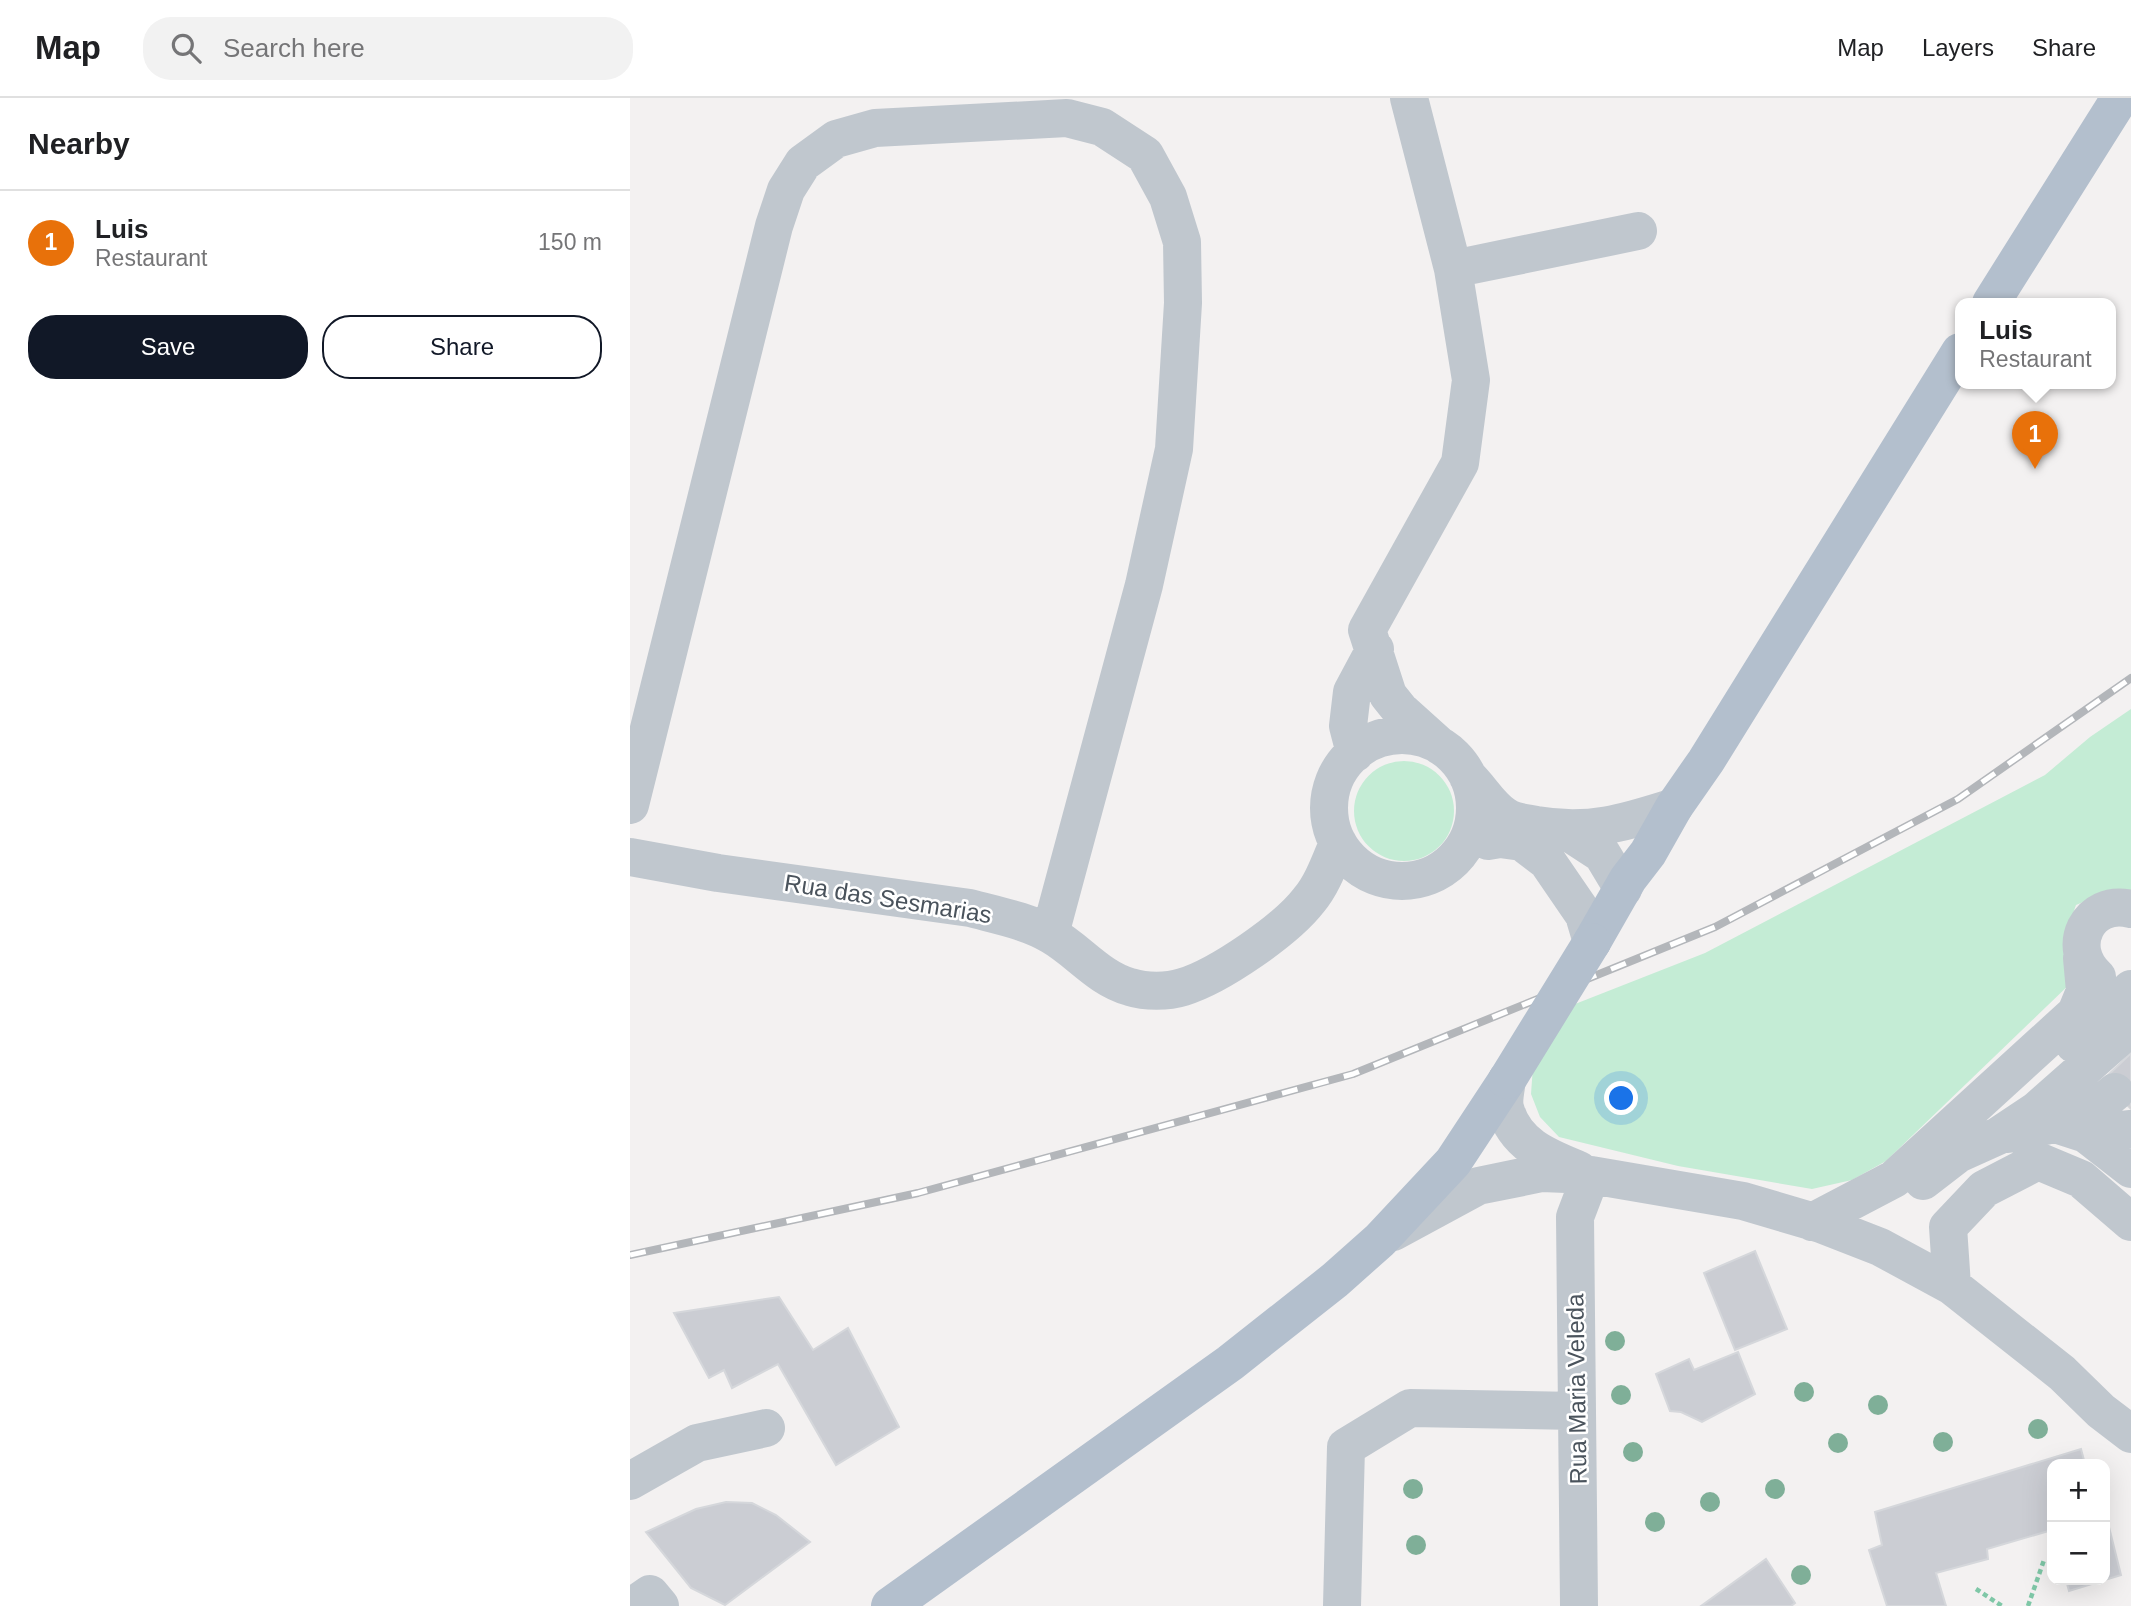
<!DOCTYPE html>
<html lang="en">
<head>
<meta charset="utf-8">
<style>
  body { margin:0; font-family:Arial,sans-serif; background:#f2f2f2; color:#202124 }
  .controls { position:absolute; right:21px; bottom:21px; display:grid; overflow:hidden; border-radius:14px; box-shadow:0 7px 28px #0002 }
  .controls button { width:63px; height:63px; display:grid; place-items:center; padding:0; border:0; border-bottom:2px solid #e0e0e0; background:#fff; color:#202124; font:35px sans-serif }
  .you { position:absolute; left:992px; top:1001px; width:24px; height:24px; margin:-18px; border:5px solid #fff; border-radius:50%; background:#1a73e8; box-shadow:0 0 0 10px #1a73e833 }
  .badge { display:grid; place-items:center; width:46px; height:46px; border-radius:50%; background:#111827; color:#fff; font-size:23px; font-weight:700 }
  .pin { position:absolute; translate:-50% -58px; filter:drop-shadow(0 2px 4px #0008) }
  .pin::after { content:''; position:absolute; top:37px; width:24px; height:21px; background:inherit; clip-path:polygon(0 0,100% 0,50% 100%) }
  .popup { position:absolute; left:1325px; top:200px; width:161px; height:91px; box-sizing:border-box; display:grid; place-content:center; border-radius:14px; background:#fff; filter:drop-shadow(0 2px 5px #0005); font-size:23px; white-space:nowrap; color:#757577 }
  .popup b { font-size:26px; color:#202124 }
  .popup::after { content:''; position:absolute; left:50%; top:100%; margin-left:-14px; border:14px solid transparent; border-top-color:#fff }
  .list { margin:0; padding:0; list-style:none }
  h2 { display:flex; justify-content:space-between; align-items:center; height:91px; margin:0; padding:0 28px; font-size:30px }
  h2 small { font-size:23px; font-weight:400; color:#757577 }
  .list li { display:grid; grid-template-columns:46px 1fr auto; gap:21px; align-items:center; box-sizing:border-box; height:105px; padding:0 28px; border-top:2px solid #e0e0e0 }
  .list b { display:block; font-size:26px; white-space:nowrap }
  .list p { margin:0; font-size:23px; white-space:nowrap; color:#757577 }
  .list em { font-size:23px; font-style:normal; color:#757577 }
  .actions { display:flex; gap:14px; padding:21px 28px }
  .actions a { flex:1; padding:16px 0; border:2px solid #111827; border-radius:28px; text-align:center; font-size:24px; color:#111827 }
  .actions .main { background:#111827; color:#fff }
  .icon { flex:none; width:38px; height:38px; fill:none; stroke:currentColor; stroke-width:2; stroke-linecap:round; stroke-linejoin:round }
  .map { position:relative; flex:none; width:1501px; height:1508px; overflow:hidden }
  header { display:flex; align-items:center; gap:42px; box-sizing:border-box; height:98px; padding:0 35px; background:#fff; border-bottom:2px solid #e0e0e0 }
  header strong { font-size:33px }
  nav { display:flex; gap:38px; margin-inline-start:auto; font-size:24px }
  .search { width:490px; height:63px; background:#f2f2f2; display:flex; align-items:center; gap:18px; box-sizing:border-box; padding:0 24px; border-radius:28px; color:#757577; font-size:26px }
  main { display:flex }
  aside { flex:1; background:#fff }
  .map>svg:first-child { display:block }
  .green { fill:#c4ecd5 }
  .building { fill:#cbcdd3; stroke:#d5d7db; stroke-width:2 }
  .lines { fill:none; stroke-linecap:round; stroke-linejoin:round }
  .minor-tunnel { stroke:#d1d1d3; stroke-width:38; stroke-dasharray:38 19; stroke-linecap:butt }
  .path { stroke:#7fc7a7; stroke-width:4.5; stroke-dasharray:5 3.5; stroke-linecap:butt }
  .minor { stroke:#c0c7ce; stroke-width:38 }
  .major { stroke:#b3bfcd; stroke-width:38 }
  .rail-casing { stroke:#b3b6ba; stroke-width:8 }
  .rail { stroke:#fff; stroke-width:5; stroke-dasharray:16; stroke-linecap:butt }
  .major-bridge { stroke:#b3bfcd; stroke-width:38 }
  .tree { fill:#7faf98 }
  .labels { text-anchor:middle; stroke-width:5; stroke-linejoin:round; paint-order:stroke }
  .street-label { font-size:24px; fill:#4a535c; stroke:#fff }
</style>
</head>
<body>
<header>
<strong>Map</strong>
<div class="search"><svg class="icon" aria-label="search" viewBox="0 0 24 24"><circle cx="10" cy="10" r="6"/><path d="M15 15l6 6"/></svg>Search here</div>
<nav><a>Map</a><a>Layers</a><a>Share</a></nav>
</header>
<main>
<aside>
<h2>Nearby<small></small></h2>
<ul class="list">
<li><span class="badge" style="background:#e8710a">1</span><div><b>Luis</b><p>Restaurant</p></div><em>150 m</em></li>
</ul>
<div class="actions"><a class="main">Save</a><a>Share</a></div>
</aside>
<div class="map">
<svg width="1501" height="1508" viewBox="0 0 1501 1508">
  <rect width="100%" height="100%" fill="#f3f1f1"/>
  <path class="green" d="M1501 611V795L1480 793 1446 807 1434 840 1443 883 1256 1063 1222 1082 1182 1091 1048 1068 929 1039 910 1019 901 996 903 968 940 908 1075 855 1415 677 1460 639Z
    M724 713a50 50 0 1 1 100 0a50 50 0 1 1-100 0Z"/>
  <path class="building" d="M1501 955V1011L1473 982Z
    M1125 1153 1157 1231 1105 1252 1074 1175Z
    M149 1199 183 1252 218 1230 269 1329 206 1367 148 1266 102 1290 94 1272 79 1280 44 1215Z
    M1108 1254 1125 1296 1072 1324 1051 1314 1040 1313 1026 1276 1059 1261 1064 1272Z
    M1451 1351 1455 1366H1422V1432L1357 1451 1358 1461 1306 1475 1316 1508H1257L1239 1452 1252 1447 1245 1414Z
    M96 1404 122 1405 146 1417 180 1444 95 1507 61 1490 16 1434 66 1411Z
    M1475 1413 1491 1477 1439 1493 1436 1482H1475Z
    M1136 1461 1165 1505 1161 1508H1071Z"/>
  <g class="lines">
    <path class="minor-tunnel" d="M1500 1010 1501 1009"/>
    <path class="path" d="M1346 1491 1372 1508
      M1398 1508 1414 1462"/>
    <path class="minor" d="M779 0 823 171 841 282 830 365 737 532 758 597 770 612 810 648
      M823 171 1008 133
      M699 710a73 73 0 1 1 146 0a73 73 0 1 1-146 0Z
      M725 655 718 628 722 594 745 551
      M838 679C850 690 860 709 875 718 883 724 896 725 906 727 959 736 994 725 1044 709
      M0 707 144 128 156 92 173 65 206 41 245 30 437 20 472 29 515 57 538 99 552 144 553 205 544 351 514 487 420 836
      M932 730 972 756 993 791
      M858 743 870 741 892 744 917 763 954 817 962 844
      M0 759 88 775 340 810C366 817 398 823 421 837 449 853 468 880 500 889 516 894 537 894 553 889 589 878 656 832 679 802 692 787 700 764 708 745
      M1467 879C1434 850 1458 800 1501 811
      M1444 946 1501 891
      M877 982C876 990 873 1002 875 1010 885 1047 917 1059 949 1072
      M1425 1026 1467 1009 1485 994
      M1378 1036 1425 1026 1456 1036 1501 1071
      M1456 1036 1501 1031
      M1293 1083 1328 1056 1368 1038 1407 1012 1501 929
      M1182 1124 1264 1081 1446 915 1455 893 1452 860
      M763 1134 848 1088 912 1075 961 1077 1113 1103 1191 1126 1250 1149 1322 1188 1432 1275 1471 1313 1501 1336
      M1322 1188 1318 1129 1354 1091 1408 1063 1451 1081 1501 1124
      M0 1383 67 1345 136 1330
      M3 1508 20 1496 30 1508
      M712 1508 716 1349 780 1310 947 1313
      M949 1508 945 1119 961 1077"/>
    <path class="major" d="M1361 205 1490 0
      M962 844 998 781 1018 755 1044 709 1076 663 1330 254
      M260 1508 600 1265 705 1182 750 1142 823 1064 877 982"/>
    <g class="rail-casing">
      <path id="rail" d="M0 1157 288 1095 723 976 1085 829 1328 701 1501 580"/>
    </g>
    <use href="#rail" class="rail"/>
    <path class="major-bridge" d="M877 982 962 844"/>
  </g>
  <g class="tree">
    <circle cx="985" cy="1243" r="10"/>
    <circle cx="1174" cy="1294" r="10"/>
    <circle cx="991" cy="1297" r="10"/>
    <circle cx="1248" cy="1307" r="10"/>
    <circle cx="1408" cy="1331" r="10"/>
    <circle cx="1313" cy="1344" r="10"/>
    <circle cx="1208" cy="1345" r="10"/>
    <circle cx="1003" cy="1354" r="10"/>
    <circle cx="783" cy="1391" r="10"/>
    <circle cx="1145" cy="1391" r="10"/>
    <circle cx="1080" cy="1404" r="10"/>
    <circle cx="1025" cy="1424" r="10"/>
    <circle cx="786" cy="1447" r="10"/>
    <circle cx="1171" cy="1477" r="10"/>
  </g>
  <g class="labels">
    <g class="street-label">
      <text transform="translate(258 801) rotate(9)" y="8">Rua das Sesmarias</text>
      <text transform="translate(947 1291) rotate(-91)" y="8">Rua Maria Veleda</text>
    </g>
  </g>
</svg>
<div class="controls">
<button>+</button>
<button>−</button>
</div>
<div class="you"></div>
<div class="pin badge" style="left:1405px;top:371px;background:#e8710a">1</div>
<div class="popup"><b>Luis</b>Restaurant</div>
</div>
</main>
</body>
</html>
